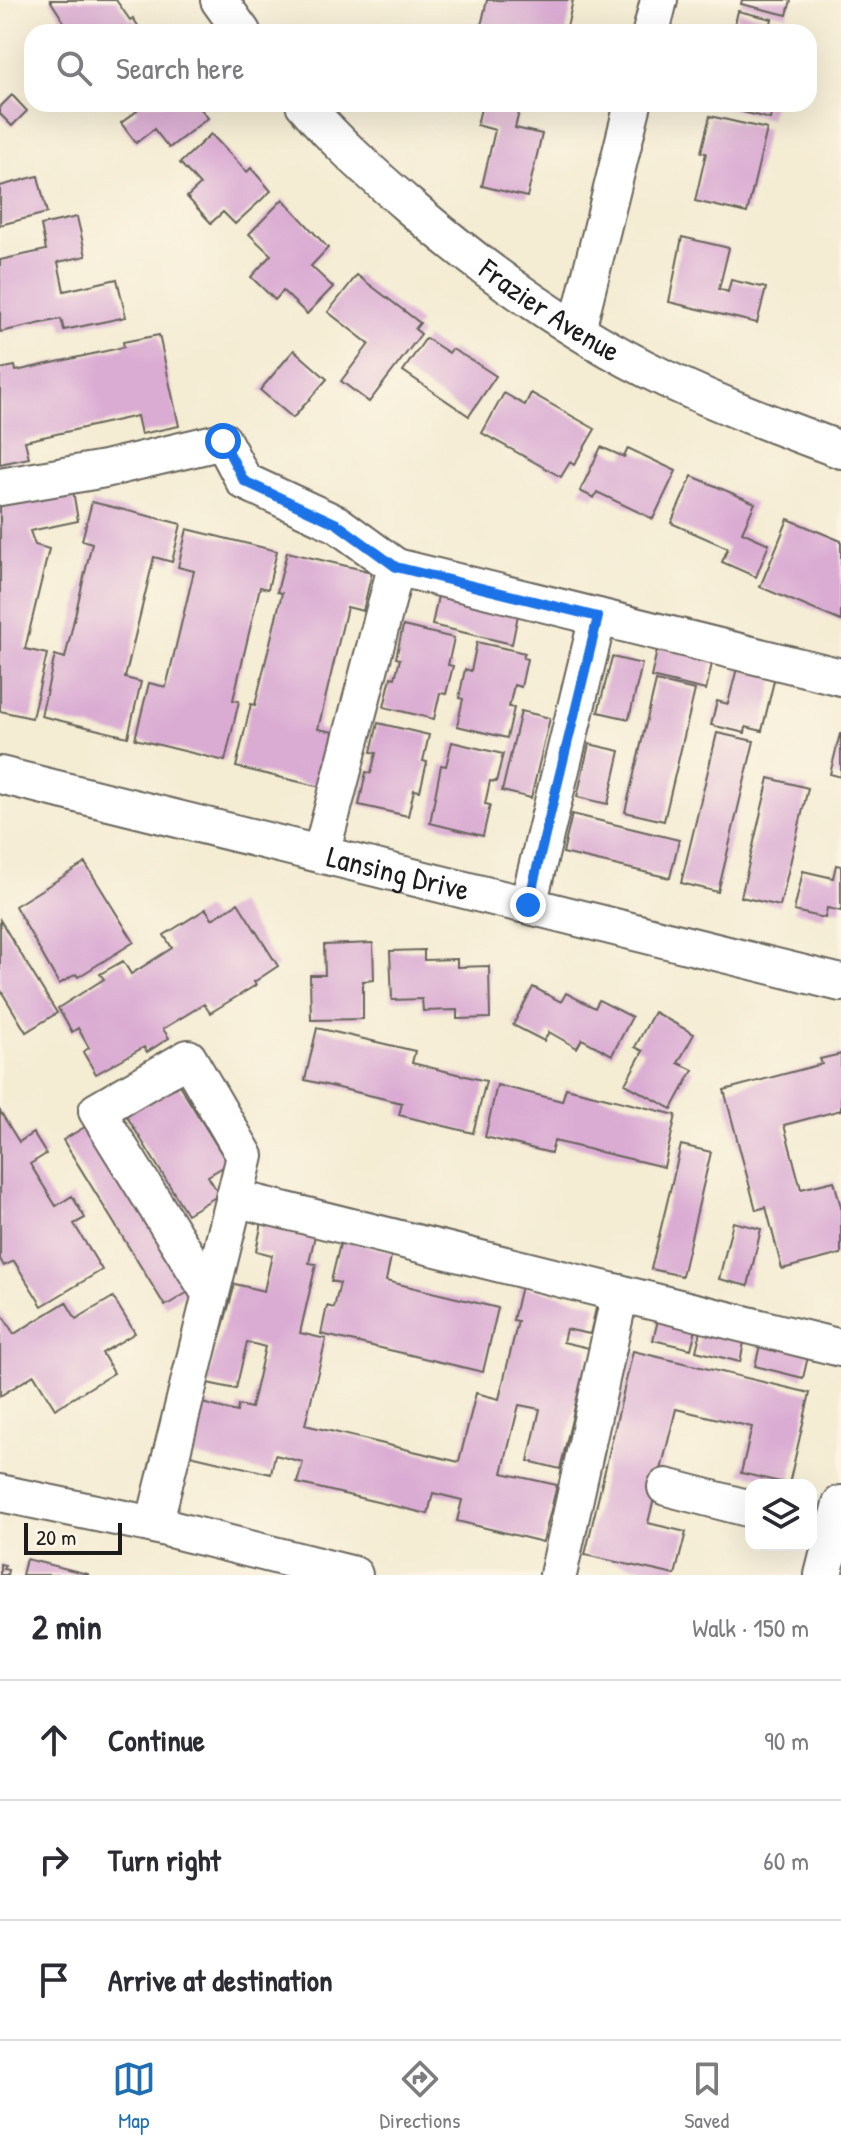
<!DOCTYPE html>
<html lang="en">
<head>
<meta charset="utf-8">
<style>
  body { margin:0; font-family:"Patrick Hand",sans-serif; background:#f2f2f3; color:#2b2b33 }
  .controls { position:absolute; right:24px; bottom:24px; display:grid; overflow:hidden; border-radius:16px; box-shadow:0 8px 32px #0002 }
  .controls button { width:72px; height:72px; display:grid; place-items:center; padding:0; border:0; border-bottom:2px solid #e1e1e2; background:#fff; color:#2b2b33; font:40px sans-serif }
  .scale { position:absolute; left:24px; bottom:20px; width:98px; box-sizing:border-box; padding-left:8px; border:4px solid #1c1c1c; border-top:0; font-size:22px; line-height:28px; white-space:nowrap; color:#1c1c1c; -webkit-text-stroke:6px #fcf5e5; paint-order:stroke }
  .stop { position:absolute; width:24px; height:24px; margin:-18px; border:6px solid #1a73e8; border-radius:50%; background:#fff }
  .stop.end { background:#1a73e8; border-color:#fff; box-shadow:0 2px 8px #0008 }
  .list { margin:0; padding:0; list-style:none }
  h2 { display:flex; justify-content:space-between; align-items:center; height:104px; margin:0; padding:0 32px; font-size:34px }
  h2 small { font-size:26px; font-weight:400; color:#7c7c81 }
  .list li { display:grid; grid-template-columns:52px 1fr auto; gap:24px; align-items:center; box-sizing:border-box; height:120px; padding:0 32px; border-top:2px solid #e1e1e2 }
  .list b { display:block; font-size:30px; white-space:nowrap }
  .list em { font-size:26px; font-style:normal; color:#7c7c81 }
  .icon { flex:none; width:44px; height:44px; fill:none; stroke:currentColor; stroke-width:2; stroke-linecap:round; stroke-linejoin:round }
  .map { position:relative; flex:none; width:841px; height:1575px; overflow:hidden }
  .search { position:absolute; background:#fff; box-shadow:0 8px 32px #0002; left:24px; right:24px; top:24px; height:88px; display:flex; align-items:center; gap:20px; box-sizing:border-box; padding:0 28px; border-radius:24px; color:#7c7c81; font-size:30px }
  .sheet { height:464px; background:#fff }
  nav { display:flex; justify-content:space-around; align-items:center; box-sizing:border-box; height:112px; border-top:2px solid #e1e1e2; background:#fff; font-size:22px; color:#7c7c81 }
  nav a { display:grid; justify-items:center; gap:4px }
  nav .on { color:#1f6fb2 }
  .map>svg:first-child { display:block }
  .building { fill:#daacd3 }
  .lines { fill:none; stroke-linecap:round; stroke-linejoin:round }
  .minor-casing { stroke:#68655c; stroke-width:40 }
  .minor { stroke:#fff; stroke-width:36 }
  .route { stroke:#1a73e8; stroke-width:10 }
  .labels { text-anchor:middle; stroke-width:6; stroke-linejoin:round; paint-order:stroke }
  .street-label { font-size:30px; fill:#1c1c1c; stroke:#fcf5e5 }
</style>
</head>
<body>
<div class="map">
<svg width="841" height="1575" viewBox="0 0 841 1575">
  <rect width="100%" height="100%" fill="#fcf5e5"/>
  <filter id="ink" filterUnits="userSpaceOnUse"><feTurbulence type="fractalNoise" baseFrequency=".0125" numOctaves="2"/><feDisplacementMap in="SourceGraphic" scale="16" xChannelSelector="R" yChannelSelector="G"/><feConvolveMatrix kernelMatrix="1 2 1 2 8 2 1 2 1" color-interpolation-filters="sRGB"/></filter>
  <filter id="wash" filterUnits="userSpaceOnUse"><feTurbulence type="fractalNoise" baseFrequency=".006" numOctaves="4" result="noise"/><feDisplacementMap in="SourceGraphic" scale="32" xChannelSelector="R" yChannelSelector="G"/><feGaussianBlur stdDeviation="1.8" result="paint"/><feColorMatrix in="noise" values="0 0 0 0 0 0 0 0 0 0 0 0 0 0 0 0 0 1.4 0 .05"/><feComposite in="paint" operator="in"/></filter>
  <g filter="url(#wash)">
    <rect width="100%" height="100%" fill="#f4ecd3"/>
    <g id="blocks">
      <path class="building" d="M50 0H116L130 20 133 18 142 32H56L66 25Z
        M487 0H573L566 32H505L481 26Z
        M742 0H791L787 15 741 4Z
        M738 11 772 19 769 32H733Z
        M12 95 27 111 12 126 0 114V107Z
        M132 104H197L208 118 169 148 154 129 136 143 121 123 137 111Z
        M482 104H521L515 128 542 134 527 197 482 186 495 130 477 125Z
        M712 104H773L770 119Z
        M710 116 767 129 747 213 695 201 706 153 701 152Z
        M211 134 247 172 251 168 271 191 235 224 223 212 211 223 187 197 200 185 180 163Z
        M38 176 47 213 0 225V186Z
        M283 199 328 248 311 266 333 287 307 314 283 291 275 300 251 277 271 255 249 234Z
        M77 217 86 256 58 262 64 291 117 279 126 317 64 330 61 319 0 332V260L46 250 41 225Z
        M682 237 729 248 719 289 728 292 731 280 766 288 757 323 669 302Z
        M357 275 420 323 415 329 421 334 369 402 341 381 369 344 328 312Z
        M159 335 179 426 141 434 137 416 25 441 29 458 0 464V369L15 366 16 371 124 347 123 342Z
        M426 338 449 353 452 349 473 361 496 376 469 416 403 371Z
        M294 350 327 379 293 418 260 390Z
        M504 393 525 405 531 393 595 429 574 465 570 462 561 477 482 433Z
        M601 447 624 457 628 448 676 471 653 519 597 492 594 498 580 491Z
        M692 476 755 503 742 532 769 544 756 577 722 562 728 548 671 523Z
        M73 490 78 521 30 531 35 545 49 549 25 649 47 654 32 718 0 711V505Z
        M92 502 181 524 172 562 154 557 125 678 141 682 128 737 41 716 55 655 65 658 92 543 82 540Z
        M788 519 841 541V621L760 587Z
        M187 529 277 551 268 589 260 587 233 700 239 701 225 761 135 739 149 683 166 687 194 571 178 567Z
        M287 552 372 572 363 611 347 607 318 729 334 732 321 787 236 767 251 704 255 705 282 593 277 592Z
        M438 596 518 615 512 644 432 625Z
        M403 626 454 638 448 665 453 666 446 694 440 693 434 719 384 707 391 677 395 678 400 659 396 658Z
        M477 642 525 653 523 658 527 659 521 687 514 685 509 707 514 708 507 738 457 726 463 699 459 698 465 669 471 671Z
        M658 646 713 659 706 690 651 677Z
        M612 657 642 664 629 719 598 712Z
        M739 660 777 668 762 731 746 727 745 733 711 725 717 701 728 704Z
        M656 681 695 690 664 821 625 812Z
        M521 711 550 718 531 798 502 791Z
        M378 723 429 735 423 761 427 762 420 791 414 790 408 816 359 805 366 772 371 773 376 753 371 752Z
        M717 733 754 741 718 892 681 883Z
        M840 734H841V777L830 774Z
        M452 742 503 754 496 782 490 781 485 804 490 805 483 836 430 823 441 765 446 766Z
        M589 744 620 751 608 804 577 797Z
        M769 778 808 788 780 906 741 897Z
        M572 814 679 840 670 878 563 853Z
        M85 863 134 942 78 977 76 974 59 984 15 906Z
        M836 865 841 866V911L827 908 825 918 794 911 803 871 833 878Z
        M238 903 278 966 254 982 256 985 210 1013 204 1004 163 1029 169 1038 147 1052 144 1047 96 1074 83 1052 89 1048 78 1028 72 1032 58 1008 104 979 100 974 123 961 131 974 172 948 164 935 206 909 212 919Z
        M0 920 57 1013 26 1032 0 989Z
        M373 943 374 980 363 981V1019L311 1020 310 975H325L324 945Z
        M424 950V960L457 959V967L489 966 490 1018 457 1019V1010L423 1011 422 999 392 1000 390 951Z
        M533 987 561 1002 566 993 595 1008 599 1000 632 1017 612 1055 582 1039 577 1048 549 1032 544 1041 513 1025Z
        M654 1012 694 1034 678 1063 693 1070 672 1109 625 1084 643 1051 635 1047Z
        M317 1028 415 1051 412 1063 486 1081 473 1133 399 1115 402 1103 305 1080Z
        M841 1054V1110L784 1125 801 1189 834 1181 841 1207V1254L782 1269 766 1207 756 1210 724 1090 822 1064 820 1059Z
        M173 1075 228 1164 208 1176 219 1195 187 1214 121 1107Z
        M497 1085 562 1101 566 1088 676 1115 664 1167 554 1141 551 1153 485 1137Z
        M0 1111 19 1142 33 1133 46 1154 30 1164 56 1206 72 1196 85 1218 74 1224 102 1270 42 1306 14 1261 4 1266 0 1259Z
        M88 1125 190 1291 165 1306 63 1140Z
        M681 1145 711 1152 682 1276 651 1269Z
        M262 1222 315 1235 309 1263 316 1264 300 1333 326 1339 305 1425 459 1462 476 1393 499 1399 518 1321 513 1320 521 1286 597 1304 590 1334 566 1329 563 1342 589 1348 560 1469 528 1461 540 1409 519 1405 502 1473 557 1485 543 1542 457 1521 462 1500 433 1493 428 1514 297 1483 303 1462 275 1455 271 1474 190 1455 202 1403 237 1412 238 1405 251 1408 265 1347 247 1342 236 1389 207 1383 235 1284 264 1291 272 1255 256 1251Z
        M733 1222 761 1229 748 1286 719 1279Z
        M341 1240 392 1252 386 1281 498 1308 483 1372 321 1334 327 1306 334 1308 340 1283 331 1281Z
        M113 1297 135 1333 102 1353 114 1373 55 1409 34 1375 0 1396V1311L14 1334 66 1302 76 1319Z
        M660 1312 698 1321 691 1349 653 1340Z
        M703 1323 746 1333 740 1362 696 1351Z
        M762 1337 810 1348 803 1378 755 1366Z
        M633 1351 810 1393 789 1484 741 1473 752 1427 676 1409 648 1523 686 1532 675 1575 585 1555Z
        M26 1559 88 1574V1575H22Z
        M0 1564 5 1565 3 1569 8 1570 7 1575H0Z"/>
    </g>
  </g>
  <g filter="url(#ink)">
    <use href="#blocks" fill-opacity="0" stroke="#68655c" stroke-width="2"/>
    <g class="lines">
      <g class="minor-casing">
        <g id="minor">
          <path d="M219 0 242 32"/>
          <path d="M651 32 659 0"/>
          <path id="s1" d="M304 104C335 141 372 174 409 206 487 273 572 334 666 379 723 406 782 428 841 450"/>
          <path d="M577 330 633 104"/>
          <path d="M0 487 105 469 223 441 244 481 337 524 396 567 321 854"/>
          <path d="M396 567 841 677"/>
          <path id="s2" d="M0 775 841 983"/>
          <path d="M528 905 598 617"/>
          <path d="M234 1198 841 1348"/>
          <path d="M666 1487 751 1509"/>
          <path d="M0 1493 154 1525 354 1575"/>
          <path d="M154 1525 245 1156 188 1058 97 1111 211 1295"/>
          <path d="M558 1575 620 1293"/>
          <path d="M823 1575 841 1504"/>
        </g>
      </g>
      <use href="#minor" class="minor"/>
    </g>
  </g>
  <g class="lines" filter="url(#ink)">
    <path class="route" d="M223 441 244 481 337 524 396 567 598 617 528 905"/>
  </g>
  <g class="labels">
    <g class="street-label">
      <text dy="10" stroke="none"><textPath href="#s1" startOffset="322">Frazier Avenue</textPath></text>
      <text dy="10" stroke="none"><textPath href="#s2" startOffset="410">Lansing Drive</textPath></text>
    </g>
  </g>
</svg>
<div class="controls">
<button><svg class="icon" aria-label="layers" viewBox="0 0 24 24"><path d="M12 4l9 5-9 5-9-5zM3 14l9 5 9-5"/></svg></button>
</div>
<div class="scale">20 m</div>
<div class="stop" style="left:223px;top:441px"></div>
<div class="stop end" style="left:528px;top:905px"></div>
<div class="search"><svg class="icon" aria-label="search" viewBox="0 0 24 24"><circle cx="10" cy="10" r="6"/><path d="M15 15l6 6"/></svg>Search here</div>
</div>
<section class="sheet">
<h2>2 min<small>Walk · 150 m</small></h2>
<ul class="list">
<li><svg class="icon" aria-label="ahead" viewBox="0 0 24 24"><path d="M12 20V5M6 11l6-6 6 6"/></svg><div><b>Continue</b></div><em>90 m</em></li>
<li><svg class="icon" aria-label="right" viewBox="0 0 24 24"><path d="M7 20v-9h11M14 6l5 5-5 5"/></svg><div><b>Turn right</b></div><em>60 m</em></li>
<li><svg class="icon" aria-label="arrive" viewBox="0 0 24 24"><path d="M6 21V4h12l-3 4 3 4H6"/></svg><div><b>Arrive at destination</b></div></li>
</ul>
</section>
<nav>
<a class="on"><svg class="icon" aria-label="map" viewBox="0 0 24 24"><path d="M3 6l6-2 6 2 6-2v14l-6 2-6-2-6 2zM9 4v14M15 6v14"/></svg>Map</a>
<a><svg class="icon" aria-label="directions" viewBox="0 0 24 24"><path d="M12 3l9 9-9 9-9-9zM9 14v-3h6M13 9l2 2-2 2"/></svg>Directions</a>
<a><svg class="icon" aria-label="saved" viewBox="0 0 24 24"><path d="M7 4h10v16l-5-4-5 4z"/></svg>Saved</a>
</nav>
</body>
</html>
